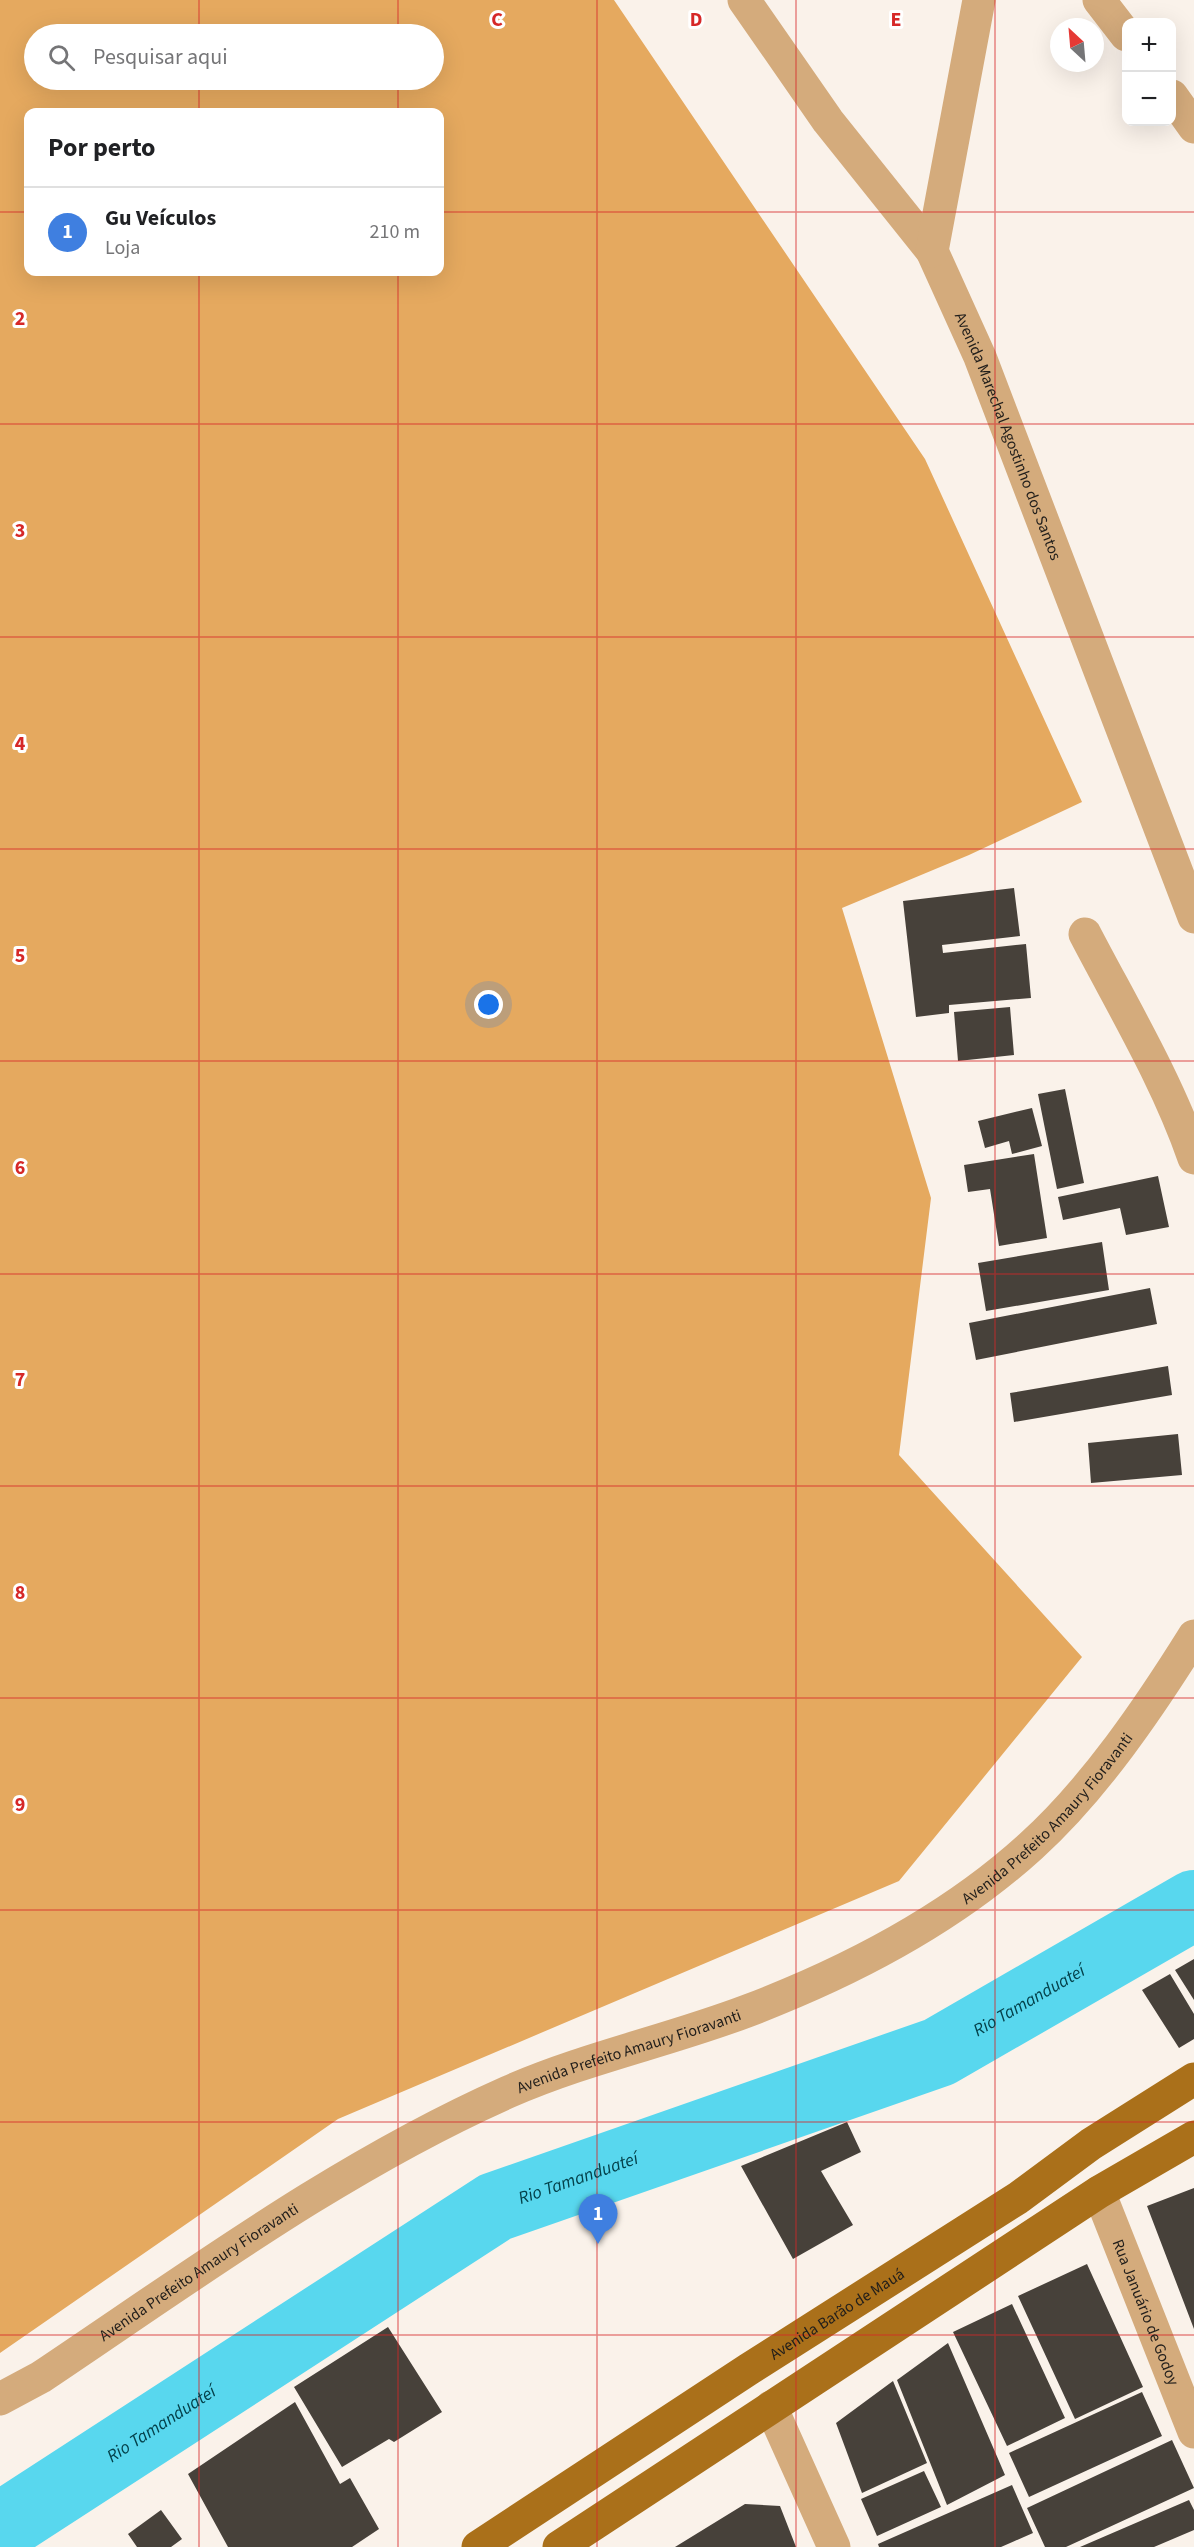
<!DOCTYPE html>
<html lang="pt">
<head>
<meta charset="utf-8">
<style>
  body { margin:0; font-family:"Source Sans 3",sans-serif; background:#f2f2f2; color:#202124 }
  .controls { position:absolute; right:18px; top:18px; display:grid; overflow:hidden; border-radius:12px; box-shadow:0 6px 24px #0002 }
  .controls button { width:54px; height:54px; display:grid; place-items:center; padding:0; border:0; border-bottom:2px solid #e0e0e0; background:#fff; color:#202124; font:30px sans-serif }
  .compass { position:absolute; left:1050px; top:18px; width:54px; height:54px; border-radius:50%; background:#fff; box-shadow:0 6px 24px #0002; rotate:334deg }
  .you { position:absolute; left:489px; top:1005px; width:21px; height:21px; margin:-15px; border:4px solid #fff; border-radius:50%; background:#1a73e8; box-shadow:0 0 0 9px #1a73e833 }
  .badge { display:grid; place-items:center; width:39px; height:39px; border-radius:50%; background:#0b8043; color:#fff; font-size:20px; font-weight:700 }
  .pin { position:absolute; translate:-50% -50px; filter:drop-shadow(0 2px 3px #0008) }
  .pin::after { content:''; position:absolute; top:32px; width:21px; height:18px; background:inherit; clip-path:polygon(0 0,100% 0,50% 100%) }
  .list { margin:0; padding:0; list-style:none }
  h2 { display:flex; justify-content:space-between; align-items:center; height:78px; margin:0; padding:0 24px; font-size:26px }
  h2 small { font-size:20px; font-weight:400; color:#757577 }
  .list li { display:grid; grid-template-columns:39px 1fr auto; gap:18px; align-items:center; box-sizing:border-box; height:90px; padding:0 24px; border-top:2px solid #e0e0e0 }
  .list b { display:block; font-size:22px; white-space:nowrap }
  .list p { margin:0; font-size:20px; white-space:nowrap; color:#757577 }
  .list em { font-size:20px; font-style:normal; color:#757577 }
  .icon { flex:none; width:33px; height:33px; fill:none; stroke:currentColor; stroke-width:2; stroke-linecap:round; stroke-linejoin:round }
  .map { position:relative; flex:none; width:1194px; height:2547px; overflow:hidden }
  .search { position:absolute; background:#fff; box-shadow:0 6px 24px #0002; left:24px; top:24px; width:420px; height:66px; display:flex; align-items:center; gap:15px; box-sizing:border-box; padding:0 21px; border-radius:33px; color:#757577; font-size:22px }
  .panel { position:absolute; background:#fff; box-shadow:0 6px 24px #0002; left:24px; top:108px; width:420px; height:168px; border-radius:12px }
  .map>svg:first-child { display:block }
  .forest { fill:#e5a95f; fill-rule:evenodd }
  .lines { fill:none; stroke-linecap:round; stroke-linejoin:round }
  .river { stroke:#58d7ee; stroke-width:70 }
  .building { fill:#47413a }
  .minor { stroke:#d4ab7c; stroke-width:33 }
  .major { stroke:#aa701a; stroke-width:33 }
  .grid { fill:none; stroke:#d62828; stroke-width:1.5; stroke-opacity:0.55 }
  .labels { text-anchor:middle; stroke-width:6; stroke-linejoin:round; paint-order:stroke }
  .street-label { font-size:16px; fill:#211e1b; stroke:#fff }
  .water-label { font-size:18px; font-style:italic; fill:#04414a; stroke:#fff }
  .grid-label { font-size:20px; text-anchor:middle; font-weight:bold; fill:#d62828; stroke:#fff; stroke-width:6; stroke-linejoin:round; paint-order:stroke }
</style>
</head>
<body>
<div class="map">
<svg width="1194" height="2547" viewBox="0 0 1194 2547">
  <rect width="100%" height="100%" fill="#faf2ea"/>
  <path class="forest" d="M0 0H614L925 459 1082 802 969 855 842 908 931 1198 899 1455 1082 1657 899 1881 338 2119 0 2353ZM34 34H434V80H34ZM28 112H440V272H28Z"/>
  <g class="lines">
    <path class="river" id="s1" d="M0 2528 495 2207 939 2052 1194 1905"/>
  </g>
  <path class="building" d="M1014 888 1020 936 942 945 943 953 1026 944 1031 998 949 1005V1013L916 1017 903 901Z
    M1010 1007 1014 1055 958 1061 954 1012Z
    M1065 1089 1084 1183 1057 1189 1038 1094Z
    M1032 1108 1042 1146 1012 1154 1009 1141 985 1148 978 1121Z
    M1034 1154 1047 1238 999 1246 990 1189 968 1192 964 1165Z
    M1158 1176 1169 1227 1126 1235 1120 1208 1063 1220 1058 1197Z
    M1102 1242 1109 1290 986 1311 978 1263Z
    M1150 1288 1157 1324 976 1360 969 1323Z
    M1168 1366 1172 1395 1014 1422 1010 1393Z
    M1178 1434 1182 1475 1091 1483 1088 1443Z
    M1194 1959V2000L1175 1970Z
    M1170 1974 1194 2014V2039L1179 2048 1142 1990Z
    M847 2122 861 2152 821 2171 853 2225 793 2259 741 2166Z
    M1194 2188V2329L1147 2206Z
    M1087 2264 1143 2387 1075 2419 1018 2296Z
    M1012 2304 1065 2418 1007 2446 953 2332Z
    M388 2327 442 2412 394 2442 389 2439 342 2467 294 2387Z
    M948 2343 1005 2475 947 2505 897 2380Z
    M893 2381 927 2463 862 2493 836 2423Z
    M1142 2392 1162 2436 1029 2497 1009 2453Z
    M295 2402 340 2484 350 2478 379 2529 352 2547H228L188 2474Z
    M1172 2440 1194 2488 1066 2547H1045L1027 2508Z
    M924 2471 941 2507 877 2536 861 2499Z
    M1012 2485 1033 2533 1001 2547H879L878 2544Z
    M1189 2500 1194 2510V2530L1154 2547H1080Z
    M745 2504 780 2506 796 2547H675Z
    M161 2510 182 2539 171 2547H137L128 2534Z"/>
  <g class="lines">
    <g class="minor">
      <path id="s2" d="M744 0 828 121 932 251 980 357 1194 917"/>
      <path d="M1099 0 1126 35"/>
      <path d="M1172 96 1194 127"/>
      <path d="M932 251 979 0"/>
      <path d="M1085 934C1123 1007 1167 1080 1194 1158"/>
      <path id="s3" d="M1099 2192 1194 2432"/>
      <path id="s4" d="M0 2399 41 2377C192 2276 341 2166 508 2092 585 2058 668 2041 747 2011 847 1973 951 1919 1031 1846 1094 1789 1149 1708 1194 1636"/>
      <path d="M771 2407 834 2547"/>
    </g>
    <g class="major">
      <path id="s5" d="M478 2547 749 2369 1018 2198 1091 2144 1194 2079"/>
      <path d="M559 2547 1099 2192 1194 2137"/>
    </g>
  </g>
  <path class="grid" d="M199 0V34M398 0V34M597 0V2547M796 0V2547M995 0V2547M199 80V112M398 80V112M0 212H28M440 212H1194M199 272V2547M398 272V2547M0 424H1194M0 637H1194M0 849H1194M0 1061H1194M0 1274H1194M0 1486H1194M0 1698H1194M0 1910H1194M0 2122H1194M0 2335H1194"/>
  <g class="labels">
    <g class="street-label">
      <text dy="6" stroke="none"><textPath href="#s2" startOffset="514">Avenida Marechal Agostinho dos Santos</textPath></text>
      <text dy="6" stroke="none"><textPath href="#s4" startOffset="1208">Avenida Prefeito Amaury Fioravanti</textPath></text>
      <text dy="6" stroke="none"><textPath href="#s4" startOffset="722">Avenida Prefeito Amaury Fioravanti</textPath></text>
      <text dy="6" stroke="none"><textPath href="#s4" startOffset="236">Avenida Prefeito Amaury Fioravanti</textPath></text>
      <text dy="6" stroke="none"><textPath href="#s3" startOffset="129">Rua Januário de Godoy</textPath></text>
      <text dy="6" stroke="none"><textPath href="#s5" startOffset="428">Avenida Barão de Mauá</textPath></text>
    </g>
    <g class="water-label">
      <text dy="6" stroke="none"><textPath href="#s1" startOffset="1164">Rio Tamanduateí</textPath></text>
      <text dy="6" stroke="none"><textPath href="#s1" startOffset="678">Rio Tamanduateí</textPath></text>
      <text dy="6" stroke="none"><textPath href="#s1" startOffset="192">Rio Tamanduateí</textPath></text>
    </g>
  </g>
  <g class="grid-label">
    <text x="497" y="26">C</text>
    <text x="696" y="26">D</text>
    <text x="896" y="26">E</text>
    <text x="20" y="325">2</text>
    <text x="20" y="537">3</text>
    <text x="20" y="750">4</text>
    <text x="20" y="962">5</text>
    <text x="20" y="1174">6</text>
    <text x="20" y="1386">7</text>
    <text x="20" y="1599">8</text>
    <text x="20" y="1811">9</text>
  </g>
</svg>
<div class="controls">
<button>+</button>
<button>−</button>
</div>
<svg class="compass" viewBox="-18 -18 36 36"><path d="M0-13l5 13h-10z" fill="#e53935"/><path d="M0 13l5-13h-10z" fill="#757577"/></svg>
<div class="you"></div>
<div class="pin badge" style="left:598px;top:2244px;background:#3f7fe0">1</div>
<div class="search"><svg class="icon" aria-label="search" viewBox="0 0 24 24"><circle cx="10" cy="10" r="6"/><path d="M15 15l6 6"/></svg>Pesquisar aqui</div>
<section class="panel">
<h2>Por perto<small></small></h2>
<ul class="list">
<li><span class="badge" style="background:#3f7fe0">1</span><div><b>Gu Veículos</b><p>Loja</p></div><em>210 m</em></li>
</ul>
</section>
</div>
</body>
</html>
